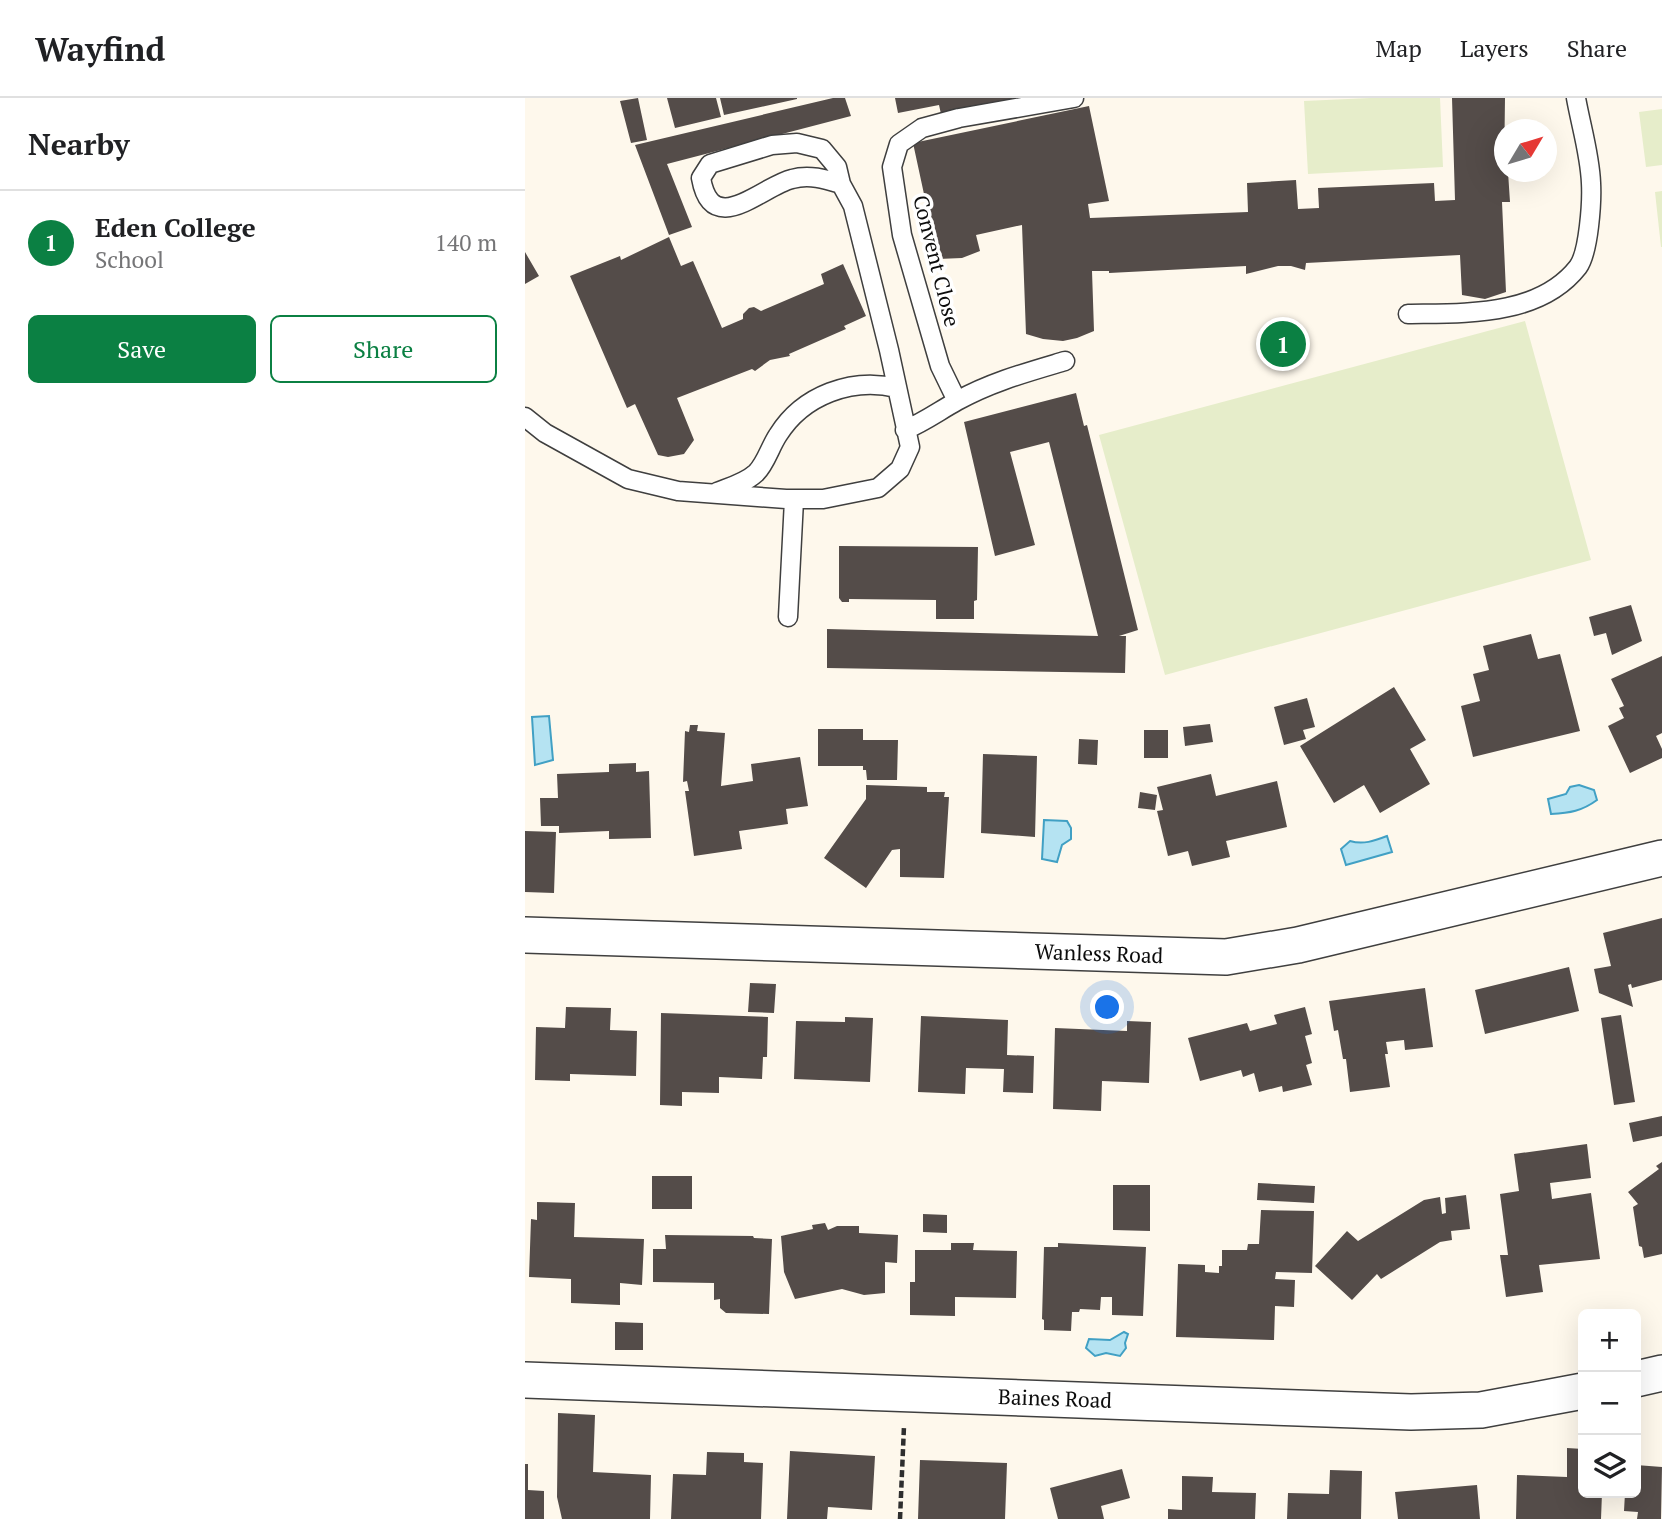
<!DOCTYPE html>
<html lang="en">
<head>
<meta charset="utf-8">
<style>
  body { margin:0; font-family:"PT Serif",serif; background:#f2f2f2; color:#202124 }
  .controls { position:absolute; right:21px; bottom:21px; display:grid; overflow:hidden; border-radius:10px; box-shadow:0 7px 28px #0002 }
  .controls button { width:63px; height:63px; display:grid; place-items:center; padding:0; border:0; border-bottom:2px solid #e0e0e0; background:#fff; color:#202124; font:35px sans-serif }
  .compass { position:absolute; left:969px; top:21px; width:63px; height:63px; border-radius:50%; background:#fff; box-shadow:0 7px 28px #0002; rotate:52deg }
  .you { position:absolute; left:583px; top:910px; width:24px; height:24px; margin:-18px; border:5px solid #fff; border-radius:50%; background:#1a73e8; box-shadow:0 0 0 10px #1a73e833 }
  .badge { display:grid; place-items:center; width:46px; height:46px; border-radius:50%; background:#0b8043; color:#fff; font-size:23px; font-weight:700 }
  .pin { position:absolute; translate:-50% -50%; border:4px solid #fff; box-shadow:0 2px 7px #0006 }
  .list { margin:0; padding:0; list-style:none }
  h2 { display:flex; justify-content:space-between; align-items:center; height:91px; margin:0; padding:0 28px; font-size:30px }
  h2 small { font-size:23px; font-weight:400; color:#757577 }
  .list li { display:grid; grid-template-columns:46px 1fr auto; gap:21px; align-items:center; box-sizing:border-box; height:105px; padding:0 28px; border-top:2px solid #e0e0e0 }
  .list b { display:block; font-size:26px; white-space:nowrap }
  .list p { margin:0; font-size:23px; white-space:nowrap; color:#757577 }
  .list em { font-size:23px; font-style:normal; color:#757577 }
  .actions { display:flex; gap:14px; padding:21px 28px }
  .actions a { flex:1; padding:16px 0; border:2px solid #0b8043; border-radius:10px; text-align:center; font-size:24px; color:#0b8043 }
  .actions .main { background:#0b8043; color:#fff }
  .icon { flex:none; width:38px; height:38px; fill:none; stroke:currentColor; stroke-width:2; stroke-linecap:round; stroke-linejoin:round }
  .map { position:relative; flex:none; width:1137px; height:1421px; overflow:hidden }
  header { display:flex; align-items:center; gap:42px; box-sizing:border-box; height:98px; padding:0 35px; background:#fff; border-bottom:2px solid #e0e0e0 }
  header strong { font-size:33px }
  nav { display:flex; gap:38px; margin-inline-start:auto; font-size:24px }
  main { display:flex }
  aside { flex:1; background:#fff }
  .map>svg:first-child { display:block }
  .pitch { fill:#e6edca }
  .water { fill:#b5e3f2; stroke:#41a0c4; stroke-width:2 }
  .building { fill:#544c49 }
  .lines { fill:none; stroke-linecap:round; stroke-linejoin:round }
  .lane-casing { stroke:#3f3f3f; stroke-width:21 }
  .street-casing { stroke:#3f3f3f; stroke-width:38 }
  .path { stroke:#2e2e2e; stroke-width:4.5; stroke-dasharray:7 3.5; stroke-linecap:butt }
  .lane { stroke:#fff; stroke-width:18 }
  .street { stroke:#fff; stroke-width:35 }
  .labels { text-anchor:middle; stroke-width:7; stroke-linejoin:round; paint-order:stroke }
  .street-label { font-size:21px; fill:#0c0c0c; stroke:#fff }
</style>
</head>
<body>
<header>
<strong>Wayfind</strong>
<nav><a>Map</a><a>Layers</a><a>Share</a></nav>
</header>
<main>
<aside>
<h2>Nearby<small></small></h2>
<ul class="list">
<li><span class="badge">1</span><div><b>Eden College</b><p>School</p></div><em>140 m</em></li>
</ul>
<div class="actions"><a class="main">Save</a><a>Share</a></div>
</aside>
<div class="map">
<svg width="1137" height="1421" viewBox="0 0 1137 1421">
  <rect width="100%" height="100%" fill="#fef8ec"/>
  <path class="pitch" d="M845 0H915L918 69 783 76 779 3Z
    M1137 11V67L1121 69 1114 14Z
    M1137 93V149H1136L1130 94Z
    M1000 223 1066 462 640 577 574 337Z"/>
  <path class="water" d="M24 618 28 662 10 667 7 619Z
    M1054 687 1069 692 1072 702C1057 713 1045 715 1026 716L1023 701 1041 696 1045 689Z
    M519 722 542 723 546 730V741L537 747 532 764 517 761Z
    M862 738 867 754 821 767 816 751 825 743C838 747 849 743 862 738Z
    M599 1234 603 1236 600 1245 601 1250 595 1258 581 1255 570 1258 561 1250 564 1241 585 1242Z"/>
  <path class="building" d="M113 0 122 42 106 45 95 3Z
    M142 0H191L196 19 150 30Z
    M195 0H272V1L199 17Z
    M308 0H320L326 18 142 66 167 129 144 137 110 47Z
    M370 0H487V1L416 16 414 7 373 15Z
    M927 0H980L979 74H983L985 104H977L981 194 960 201 937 197 935 157 781 165 780 172 766 168H753L721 176V168L584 175V173H567L569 233 552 240 538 243 518 241 501 236 497 127 451 137 455 153 437 160 413 161 388 45 564 8 584 103 563 106 565 120 723 114 722 85 771 82 773 111 794 110 793 90 909 85 910 103 930 102Z
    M144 139 156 168 168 163 197 230 218 221V216L224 210 229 209 236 213 299 186 296 176 318 166 341 218 319 228 321 231 264 256 265 258 245 262 230 273 227 271 152 300 169 342 159 356 143 359 133 357 110 306 102 310 45 178 95 158 96 162Z
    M0 154 14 178 0 186Z
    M551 295 559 328 562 327 613 532 594 538H601L600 575 302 570V531L573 538 524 344 485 354 510 447 470 458 439 324Z
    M314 448 453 449 452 502 449 503V521H411V502L324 501V504H317L314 500Z
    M1106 507 1117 543 1087 557 1081 535 1069 538 1064 519Z
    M1006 536 1013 561 1035 556 1055 633 948 659 936 608 955 603 948 576 964 572 958 548Z
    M1137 558V635L1131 638 1137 651V660L1105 675 1083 628 1099 620 1094 610 1099 608 1086 581Z
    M869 589 901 642 885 651 905 686 855 715 839 687 809 705 775 648Z
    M782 600 790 629 778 632 781 641 759 647 749 609Z
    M685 626 688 644 660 648 658 629Z
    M165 627H173L172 633 200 635 196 688 228 683 226 666 275 659 283 708 261 711 263 726 214 733 217 751 169 758 160 693H164L162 683 158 684 160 633 164 634Z
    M293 631H338V642H373L372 682H342L341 672H338V668H293Z
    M619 632H643V660H619Z
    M554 641 573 642 572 667 553 666Z
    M458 656 512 658 510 739 456 735Z
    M111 665V674L124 673 126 740 84 741V733L34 735V728H16L15 700H33L32 676 84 674V666Z
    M686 676 691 698 752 683 762 729 701 743 705 759 667 768 663 753 643 758 632 713 638 712 632 689Z
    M341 687 402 689V694H420L419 699H424L419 780 375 779V751L367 752 341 790 299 760 341 701Z
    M615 694 632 697 630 712 613 710Z
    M0 733 31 734 29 795 0 794Z
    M1137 820V882L1107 890 1106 886 1103 887 1108 909 1074 895 1069 871 1086 868 1078 835Z
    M1044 869 1054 913 960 936 950 892Z
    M225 885 251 886 249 915 223 914Z
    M900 890 908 949 880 952 879 942 861 944 863 956H860L865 989 825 994 821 961H818L813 932 809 933 804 903Z
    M41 909 86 910 85 932 112 933 111 978 45 976V983L10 982 11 929 40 930Z
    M780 909 787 936 780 938 787 965 781 967 787 987 758 994 757 988 734 994 729 975 718 979 716 972 675 983 663 940 722 925 725 933 752 926 749 917Z
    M136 915 243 919 242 959H238L237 981 194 979V995L157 994V1008L135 1007Z
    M1096 917 1110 1004 1089 1007 1076 920Z
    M396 918 483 922 482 957 509 958 508 995 478 994 479 971 441 970 440 996 393 994Z
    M320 919 348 920 345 984 269 981 271 923 320 924Z
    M602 923 626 924 624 985 577 983 576 1013 528 1011 530 930 602 933Z
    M1137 1018V1038L1108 1044 1104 1025Z
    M1062 1046 1066 1080 1025 1085 1027 1101 1066 1095 1075 1161 1014 1167 1018 1194 981 1199 975 1157H983L975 1096 994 1093 989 1056Z
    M1137 1064V1156L1119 1160 1117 1149 1114 1148 1108 1109 1113 1106 1103 1094 1134 1071 1131 1068Z
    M127 1078H167V1111H127Z
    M733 1085 790 1088 789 1105 732 1102Z
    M588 1087H625V1133L588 1132Z
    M941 1097 945 1131 926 1133 927 1142 915 1144 856 1181 852 1176 827 1202 790 1168 822 1133 833 1143 899 1102 915 1099 917 1116 921 1115 920 1100Z
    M12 1104 50 1105 49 1139 119 1141 117 1187 95 1185V1207L46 1205V1181L4 1179 6 1121 12 1122Z
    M736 1112 789 1113 787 1175 751 1174 750 1181 770 1182 769 1209 750 1208 749 1242 651 1239 653 1166 680 1167V1174L694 1175V1168H697V1152H722L723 1146H734Z
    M398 1116 422 1117V1135L398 1134Z
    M300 1125 303 1132 312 1128H334V1135L373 1137 372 1165 360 1164V1195L339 1197 317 1191 270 1201 259 1174 256 1138 288 1131 287 1127Z
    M140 1137 228 1138 229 1140 247 1141 244 1216 201 1215 195 1210V1201L189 1202V1185L128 1184V1151H141Z
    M426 1145H449L448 1152 492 1153 491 1200 430 1199V1218L385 1217V1184H390V1152H426Z
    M533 1145 621 1149 618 1218 587 1217V1199H576L575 1212 555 1211 554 1214H547L546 1233 519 1232V1222L517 1221 519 1149H533Z
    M90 1224 118 1225V1252H90Z
    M33 1315 70 1317 68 1374 126 1377 125 1421H37L32 1399Z
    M1042 1350 1058 1351V1395H1077L1076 1421H991L992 1377 1042 1379Z
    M265 1353 350 1358 347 1412 303 1409 302 1421H262Z
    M182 1354 219 1355V1364L238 1365 236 1421H146L148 1376 181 1377Z
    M395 1362 482 1365 480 1421H393Z
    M0 1366H3V1392L19 1393V1421H0Z
    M1111 1367 1137 1369 1136 1421H1112L1113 1414 1099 1413 1100 1395H1111Z
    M597 1371 605 1400 576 1408 579 1421H533L525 1390Z
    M805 1372 837 1373 836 1421H762L763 1395 804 1396Z
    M657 1378 688 1379 687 1394 731 1395 730 1421H643V1411L657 1412Z
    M952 1387 955 1421H873L870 1394Z"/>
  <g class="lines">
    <g class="lane-casing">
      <path id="lane" d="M883 216C939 215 1014 219 1053 169 1064 154 1067 103 1066 85 1065 57 1056 28 1051 0
        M432 303 415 268 377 137 367 69 374 46 397 30 434 20 549 0
        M0 319 20 335 103 381 153 393 261 401H298L353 390 375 371 385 349 364 252 328 108 316 86 312 69 297 51 272 45 247 47 185 66 176 80C187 142 237 88 267 81 284 76 300 81 316 86
        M380 332C399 324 414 313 432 303 466 284 503 274 540 263
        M192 394C205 389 220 385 231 375 241 365 245 349 253 337 278 297 327 279 372 290
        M263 519 269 402"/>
    </g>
    <g class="street-casing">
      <path id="street" d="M0 837 701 859 773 847 1137 760
        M1111 1281 1137 1275
        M0 1282 886 1314 956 1312 1058 1293"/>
    </g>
    <path class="path" d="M375 1421 379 1328"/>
    <use href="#lane" class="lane"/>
    <use href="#street" class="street"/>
  </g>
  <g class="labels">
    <g class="street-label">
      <text transform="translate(411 163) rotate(76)" y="7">Convent Close</text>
      <text transform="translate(574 856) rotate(2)" y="7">Wanless Road</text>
      <text transform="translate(530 1301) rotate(2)" y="7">Baines Road</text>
    </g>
  </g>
</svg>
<div class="controls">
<button>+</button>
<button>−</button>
<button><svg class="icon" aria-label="layers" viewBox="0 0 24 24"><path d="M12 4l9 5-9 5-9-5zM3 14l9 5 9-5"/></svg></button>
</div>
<svg class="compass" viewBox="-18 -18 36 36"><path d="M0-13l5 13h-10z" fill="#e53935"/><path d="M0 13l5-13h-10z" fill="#757577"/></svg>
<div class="you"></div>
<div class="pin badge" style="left:758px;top:246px">1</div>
</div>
</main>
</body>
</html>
